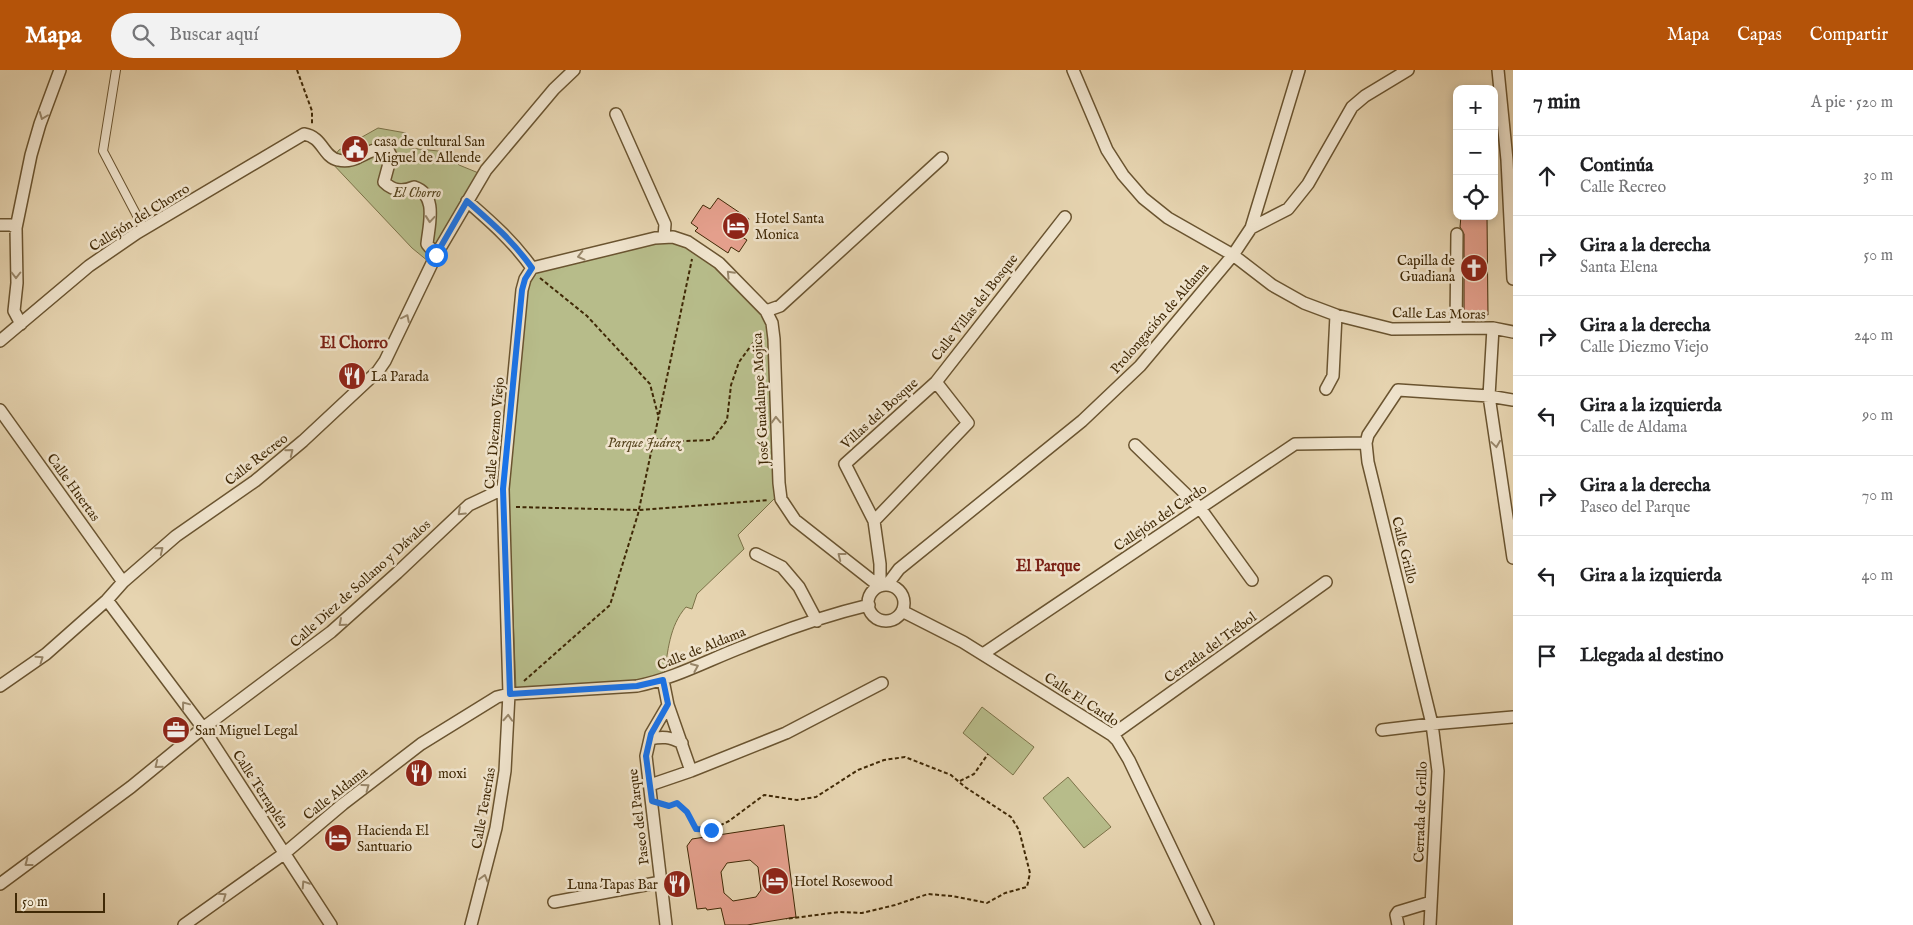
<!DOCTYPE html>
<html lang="es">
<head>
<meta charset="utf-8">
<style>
  body { margin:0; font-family:"IM FELL English",serif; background:#f2f2f2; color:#202124 }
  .controls { position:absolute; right:15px; top:15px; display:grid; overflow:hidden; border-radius:10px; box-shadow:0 2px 8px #0003 }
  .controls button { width:45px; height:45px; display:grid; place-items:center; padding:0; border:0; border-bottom:1px solid #e0e0e0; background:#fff; color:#202124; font:25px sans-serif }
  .scale { position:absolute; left:15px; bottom:12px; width:90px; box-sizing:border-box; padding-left:5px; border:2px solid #402906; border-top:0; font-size:14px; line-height:18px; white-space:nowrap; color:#402906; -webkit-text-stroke:4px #efe3cc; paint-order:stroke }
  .stop { position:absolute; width:15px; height:15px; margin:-11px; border:4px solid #1a73e8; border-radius:50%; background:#fff }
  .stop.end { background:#1a73e8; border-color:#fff; box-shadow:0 1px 5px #0008 }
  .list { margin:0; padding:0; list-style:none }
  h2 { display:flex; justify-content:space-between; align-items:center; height:65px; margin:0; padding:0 20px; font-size:21px }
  h2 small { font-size:16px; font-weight:400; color:#757577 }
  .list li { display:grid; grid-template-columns:32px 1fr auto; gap:15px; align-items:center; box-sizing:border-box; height:80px; padding:0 20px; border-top:1px solid #e0e0e0 }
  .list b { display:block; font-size:19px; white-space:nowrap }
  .list p { margin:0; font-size:16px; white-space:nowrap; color:#757577 }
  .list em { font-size:16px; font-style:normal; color:#757577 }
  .icon { flex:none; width:28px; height:28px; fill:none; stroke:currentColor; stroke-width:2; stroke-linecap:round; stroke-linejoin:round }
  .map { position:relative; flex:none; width:1513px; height:855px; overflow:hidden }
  header { display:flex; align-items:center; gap:30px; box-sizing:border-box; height:70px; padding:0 25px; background:#b45309; color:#fff }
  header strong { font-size:24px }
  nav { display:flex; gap:28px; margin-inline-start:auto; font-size:18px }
  .search { width:350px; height:45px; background:#f2f2f2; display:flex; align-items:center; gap:12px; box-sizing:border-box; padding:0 18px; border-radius:28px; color:#757577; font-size:19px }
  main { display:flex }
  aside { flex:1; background:#fff }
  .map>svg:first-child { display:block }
  .green { fill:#b7bc8a; stroke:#7c7248 }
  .building { fill:#e49f8c; stroke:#402906; fill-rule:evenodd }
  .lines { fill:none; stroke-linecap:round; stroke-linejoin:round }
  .pedestrian-casing { stroke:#6a5430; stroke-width:10 }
  .minor-casing { stroke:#6a5430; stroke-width:14 }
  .path { stroke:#402906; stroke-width:2; stroke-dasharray:4 2.5; stroke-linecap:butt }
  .pedestrian { stroke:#efe3cc; stroke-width:8 }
  .minor { stroke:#efe3cc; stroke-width:11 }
  .oneway { stroke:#988669 }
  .route { stroke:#1a73e8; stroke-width:6 }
  .labels { text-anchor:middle; stroke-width:5; stroke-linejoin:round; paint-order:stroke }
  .poi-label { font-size:14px; fill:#402906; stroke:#efe3cc; text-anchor:start }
  .park-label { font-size:14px; font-style:italic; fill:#584620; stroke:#efe3cc }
  .street-label { font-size:14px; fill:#402906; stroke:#efe3cc }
  .quarter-label { font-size:16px; font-weight:bold; fill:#7a1f14; stroke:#efe3cc }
</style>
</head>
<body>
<header>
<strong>Mapa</strong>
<div class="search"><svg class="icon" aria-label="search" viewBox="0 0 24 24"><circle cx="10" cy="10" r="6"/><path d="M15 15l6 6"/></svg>Buscar aquí</div>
<nav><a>Mapa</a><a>Capas</a><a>Compartir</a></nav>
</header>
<main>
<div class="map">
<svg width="1513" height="855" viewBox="0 0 1513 855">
  <rect width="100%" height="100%" fill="#e6d4b0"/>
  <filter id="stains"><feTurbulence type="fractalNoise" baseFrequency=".004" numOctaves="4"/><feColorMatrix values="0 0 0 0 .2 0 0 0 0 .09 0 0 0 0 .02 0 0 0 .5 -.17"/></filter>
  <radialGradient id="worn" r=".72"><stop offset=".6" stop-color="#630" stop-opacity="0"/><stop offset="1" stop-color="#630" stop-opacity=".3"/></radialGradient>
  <path class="green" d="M378 58 406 63 409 78 448 82 459 95 481 104 434 196 412 178 330 91 339 80Z
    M673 170 693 180 726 205 769 252 776 427 738 465 744 479 697 524 692 539 686 537C669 556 668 582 664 605L636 612 516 619 508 424 528 212 538 201 653 172Z
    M982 637 1034 677 1013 705 963 663Z
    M1068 707 1111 757 1084 778 1043 728Z"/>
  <path class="building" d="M718 128 749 149 739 165 747 170 739 182 731 177 728 183 695 161 698 158 691 153 703 135 710 139Z
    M1461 146H1487L1488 245 1464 244V164L1460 157Z
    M784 755 796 847 747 855H725L721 838 707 840 706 838 697 839 687 776 692 769ZM750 790 758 797 761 820 756 827 733 831 724 823 721 802 727 793Z"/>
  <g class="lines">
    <g class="pedestrian-casing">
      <path id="pedestrian" d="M116 0 103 81 144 159"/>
    </g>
    <g class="minor-casing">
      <path id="minor" d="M1073 0 1107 80 1123 105 1143 128 1168 148 1233 185 1272 215 1304 233 1336 245 1392 259 1493 258 1513 262
        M1498 0 1507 90 1513 209
        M616 44 665 154 664 167
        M467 131C491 152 513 171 532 198
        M0 155H11L16 158
        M1251 158 1288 139 1308 114 1352 37 1365 26 1408 0
        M532 198 655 168 673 167 688 172 719 193 766 241 772 253 774 269 779 413 781 429 795 450 879 516
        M766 241 780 236 942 88
        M21 254 14 241 17 213 16 158 31 85 40 54 60 0
        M1456 258 1457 164
        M1493 258 1489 326 1513 488
        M0 271 89 196 137 163 304 64C323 67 323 87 338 90 359 95 367 75 388 80L391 86 384 112C393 121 402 122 414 117 438 125 429 154 427 174L436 185
        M1326 319 1333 306 1336 245
        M0 340 123 512
        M1135 375 1200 438 1252 510
        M874 451 968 353 936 312
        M756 484 782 497 799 517 817 551
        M887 515 899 499 1082 351 1140 296 1233 185 1251 158 1299 0
        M868 533a18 18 0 1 1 36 0a18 18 0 1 1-36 0Z
        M880 516V494L874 451 845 394 936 312 1065 147
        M107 530 203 658 331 855
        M902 541 963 572 1112 665 1117 670 1129 690 1208 855
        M983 584 1295 374 1366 373
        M663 610 668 635 651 664 646 686 666 855
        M0 616 46 584 107 530 123 512 176 466 255 411 303 371 378 301 385 291 436 185 486 100 554 19 574 0
        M668 635 691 701
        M1382 660 1432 654 1513 647
        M1112 665 1326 512
        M650 669C663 666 670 667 682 673
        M650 715 691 701 786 663 882 613
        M0 814 131 717 203 658 331 562 397 503 469 435 503 419
        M554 832 661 812
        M184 855 285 783 343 734 421 674 497 627 509 624 637 616C676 608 708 590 745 576 784 560 827 545 869 535
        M471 855 496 758 505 701 509 624 503 419 522 220 525 209 532 198
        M1398 855 1396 845 1398 842 1431 832
        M1430 855 1438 701 1432 654 1368 392 1366 373 1368 365 1398 320 1489 326 1513 330"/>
    </g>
    <path class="path" d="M297 0 312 41V55
      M540 208 587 246 650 314 658 345
      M654 369 683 371 712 370 727 350 731 315 739 292 761 262
      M516 437 639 440 769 430
      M524 611 610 535 638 444 692 189
      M960 711 974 704 988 684
      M664 735 669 736 677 733 687 742 696 759 711 760 729 751 764 725 797 730 816 727 858 700 884 690 905 687 951 705 965 717 1011 747 1019 760 1030 803 1027 817 1005 823 987 833 952 826 928 824 895 835 862 843 839 842 786 849"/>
    <use href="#pedestrian" class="pedestrian"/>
    <use href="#minor" class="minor"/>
  </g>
  <defs><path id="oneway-chevron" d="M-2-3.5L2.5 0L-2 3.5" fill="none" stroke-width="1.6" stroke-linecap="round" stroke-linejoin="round" transform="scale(1.25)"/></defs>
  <g class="oneway">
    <use href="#oneway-chevron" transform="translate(43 46) rotate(111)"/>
    <use href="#oneway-chevron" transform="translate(430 149) rotate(95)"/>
    <use href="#oneway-chevron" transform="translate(581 186) rotate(166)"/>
    <use href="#oneway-chevron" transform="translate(730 204) rotate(-134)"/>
    <use href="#oneway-chevron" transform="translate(16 205) rotate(90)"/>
    <use href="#oneway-chevron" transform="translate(406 248) rotate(-64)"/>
    <use href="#oneway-chevron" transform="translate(776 350) rotate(-92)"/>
    <use href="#oneway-chevron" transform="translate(1496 374) rotate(82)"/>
    <use href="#oneway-chevron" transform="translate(290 382) rotate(-39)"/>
    <use href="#oneway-chevron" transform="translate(461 442) rotate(137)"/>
    <use href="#oneway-chevron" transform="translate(160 480) rotate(-39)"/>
    <use href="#oneway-chevron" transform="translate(841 486) rotate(-142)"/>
    <use href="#oneway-chevron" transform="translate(342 553) rotate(139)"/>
    <use href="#oneway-chevron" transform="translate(40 589) rotate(-35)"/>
    <use href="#oneway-chevron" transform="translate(695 597) rotate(-23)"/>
    <use href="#oneway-chevron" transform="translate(185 635) rotate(-127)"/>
    <use href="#oneway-chevron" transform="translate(508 648) rotate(-87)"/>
    <use href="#oneway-chevron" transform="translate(158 695) rotate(141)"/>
    <use href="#oneway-chevron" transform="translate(366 717) rotate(-36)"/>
    <use href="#oneway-chevron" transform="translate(28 793) rotate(143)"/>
    <use href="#oneway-chevron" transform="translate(484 808) rotate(-74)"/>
    <use href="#oneway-chevron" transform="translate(305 814) rotate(-123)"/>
    <use href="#oneway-chevron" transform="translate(223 826) rotate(-35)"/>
  </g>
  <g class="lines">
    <path class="route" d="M436 185 467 131C491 152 513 171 532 198L525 209 522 220 503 419 510 624 637 616 663 610 668 634 651 664 646 686 652 731 669 736 677 733 687 742 696 759 711 760"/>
  </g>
  <defs>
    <g id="civic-disc" transform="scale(1.4375)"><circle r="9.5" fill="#8f2418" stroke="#efe3cc"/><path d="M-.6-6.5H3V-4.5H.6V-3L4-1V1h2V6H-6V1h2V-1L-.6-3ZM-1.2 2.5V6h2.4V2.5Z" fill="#fff"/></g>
    <g id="hotel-disc" transform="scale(1.4375)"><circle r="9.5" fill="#8f2418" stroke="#efe3cc"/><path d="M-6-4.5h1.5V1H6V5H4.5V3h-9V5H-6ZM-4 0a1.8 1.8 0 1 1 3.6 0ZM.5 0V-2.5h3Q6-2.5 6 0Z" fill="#fff"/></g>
    <g id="church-disc" transform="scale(1.4375)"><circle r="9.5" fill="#8f2418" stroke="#efe3cc"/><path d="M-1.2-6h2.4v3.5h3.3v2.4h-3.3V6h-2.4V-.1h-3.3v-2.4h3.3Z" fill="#fff"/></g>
    <g id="restaurant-disc" transform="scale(1.4375)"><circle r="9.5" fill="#8f2418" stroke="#efe3cc"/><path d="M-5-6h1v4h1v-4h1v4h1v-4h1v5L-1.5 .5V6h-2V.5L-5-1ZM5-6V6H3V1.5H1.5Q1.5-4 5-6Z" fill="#fff"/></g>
    <g id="office-disc" transform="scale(1.4375)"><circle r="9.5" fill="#8f2418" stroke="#efe3cc"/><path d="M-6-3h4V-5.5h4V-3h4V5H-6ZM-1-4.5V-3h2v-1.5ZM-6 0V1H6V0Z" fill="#fff"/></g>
  </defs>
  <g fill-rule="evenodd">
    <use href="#civic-disc" x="355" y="79"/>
    <use href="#hotel-disc" x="736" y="156"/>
    <use href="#church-disc" x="1474" y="198"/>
    <use href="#restaurant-disc" x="352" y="306"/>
    <use href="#office-disc" x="176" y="660"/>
    <use href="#restaurant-disc" x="419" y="703"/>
    <use href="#hotel-disc" x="338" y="768"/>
    <use href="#hotel-disc" x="775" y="811"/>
    <use href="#restaurant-disc" x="677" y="814"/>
  </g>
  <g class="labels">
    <g class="poi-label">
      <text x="374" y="76">casa de cultural San<tspan x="374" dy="16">Miguel de Allende</tspan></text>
      <text x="755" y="153">Hotel Santa<tspan x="755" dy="16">Monica</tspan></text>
      <text x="1455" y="195" text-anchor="end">Capilla de<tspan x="1455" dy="16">Guadiana</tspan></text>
      <text x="371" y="311">La Parada</text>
      <text x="195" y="665">San Miguel Legal</text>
      <text x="438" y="708">moxi</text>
      <text x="357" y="765">Hacienda El<tspan x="357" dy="16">Santuario</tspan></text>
      <text x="794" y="816">Hotel Rosewood</text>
      <text x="658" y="819" text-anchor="end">Luna Tapas Bar</text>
    </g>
    <g class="park-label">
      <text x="417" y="127">El Chorro</text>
      <text x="644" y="377">Parque Juárez</text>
    </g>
    <g class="street-label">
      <text transform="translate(139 147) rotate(-32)" y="5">Callejón del Chorro</text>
      <text transform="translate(974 237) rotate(-52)" y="5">Calle Villas del Bosque</text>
      <text transform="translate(1439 243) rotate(1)" y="5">Calle Las Moras</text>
      <text transform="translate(1159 248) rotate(-49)" y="5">Prolongación de Aldama</text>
      <text transform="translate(760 329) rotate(-93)" y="5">José Guadalupe Mojica</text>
      <text transform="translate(879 343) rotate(-42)" y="5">Villas del Bosque</text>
      <text transform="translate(494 363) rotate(-85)" y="5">Calle Diezmo Viejo</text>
      <text transform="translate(256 389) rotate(-38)" y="5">Calle Recreo</text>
      <text transform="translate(74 417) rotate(54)" y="5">Calle Huertas</text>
      <text transform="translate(1160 447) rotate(-34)" y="5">Callejón del Cardo</text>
      <text transform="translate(1405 480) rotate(76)" y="5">Calle Grillo</text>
      <text transform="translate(360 513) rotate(-42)" y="5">Calle Diez de Sollano y Dávalos</text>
      <text transform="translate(1210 577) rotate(-36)" y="5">Cerrada del Trébol</text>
      <text transform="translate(701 578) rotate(-22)" y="5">Calle de Aldama</text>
      <text transform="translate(1082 629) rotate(33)" y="5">Calle El Cardo</text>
      <text transform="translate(261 719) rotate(57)" y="5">Calle Terraplén</text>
      <text transform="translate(335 723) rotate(-38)" y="5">Calle Aldama</text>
      <text transform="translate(483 738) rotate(-80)" y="5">Calle Tenerías</text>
      <text transform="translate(1420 742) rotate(-88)" y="5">Cerrada de Grillo</text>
      <text transform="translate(638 747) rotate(-97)" y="5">Paseo del Parque</text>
    </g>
    <g class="quarter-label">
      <text x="354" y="278">El Chorro</text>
      <text x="1048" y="501">El Parque</text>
    </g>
  </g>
  <rect width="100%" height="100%" filter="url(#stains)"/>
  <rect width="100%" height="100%" fill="url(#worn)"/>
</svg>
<div class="controls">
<button>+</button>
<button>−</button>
<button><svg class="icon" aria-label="locate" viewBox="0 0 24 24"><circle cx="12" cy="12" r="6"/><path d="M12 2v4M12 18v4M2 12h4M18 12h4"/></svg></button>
</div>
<div class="scale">50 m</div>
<div class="stop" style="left:436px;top:185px"></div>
<div class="stop end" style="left:711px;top:760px"></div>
</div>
<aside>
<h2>7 min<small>A pie · 520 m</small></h2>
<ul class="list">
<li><svg class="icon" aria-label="ahead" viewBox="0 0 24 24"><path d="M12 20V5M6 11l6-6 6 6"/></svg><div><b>Continúa</b><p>Calle Recreo</p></div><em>30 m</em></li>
<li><svg class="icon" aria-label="right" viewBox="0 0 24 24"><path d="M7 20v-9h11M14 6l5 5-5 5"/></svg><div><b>Gira a la derecha</b><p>Santa Elena</p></div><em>50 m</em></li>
<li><svg class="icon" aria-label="right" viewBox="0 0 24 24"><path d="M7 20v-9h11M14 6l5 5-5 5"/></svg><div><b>Gira a la derecha</b><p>Calle Diezmo Viejo</p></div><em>240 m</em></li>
<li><svg class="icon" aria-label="left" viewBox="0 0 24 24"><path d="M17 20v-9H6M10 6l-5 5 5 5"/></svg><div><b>Gira a la izquierda</b><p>Calle de Aldama</p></div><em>90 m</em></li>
<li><svg class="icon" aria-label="right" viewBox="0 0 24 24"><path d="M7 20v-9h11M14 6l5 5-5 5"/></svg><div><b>Gira a la derecha</b><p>Paseo del Parque</p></div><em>70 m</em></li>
<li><svg class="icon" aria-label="left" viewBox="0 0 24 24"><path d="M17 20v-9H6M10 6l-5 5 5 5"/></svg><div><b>Gira a la izquierda</b></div><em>40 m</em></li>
<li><svg class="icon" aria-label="arrive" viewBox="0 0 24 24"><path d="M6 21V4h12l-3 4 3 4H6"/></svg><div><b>Llegada al destino</b></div></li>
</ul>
</aside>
</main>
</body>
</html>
